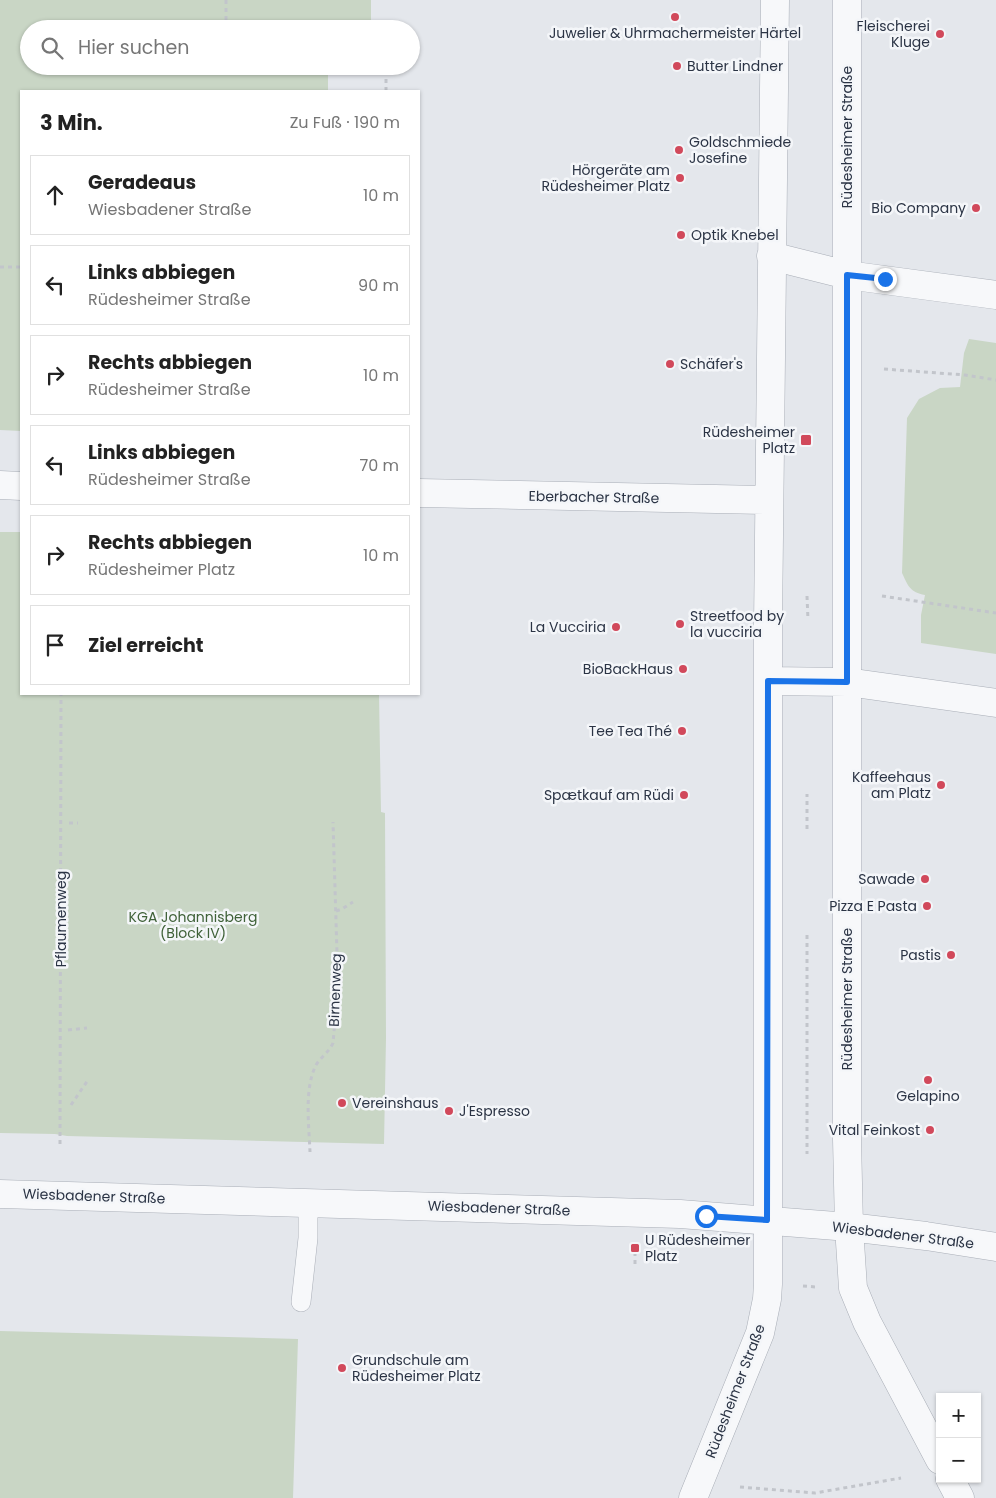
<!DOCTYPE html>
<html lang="de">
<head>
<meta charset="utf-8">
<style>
  body { margin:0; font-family:Poppins,sans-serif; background:#f2f2f2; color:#222 }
  .controls { position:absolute; right:15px; bottom:15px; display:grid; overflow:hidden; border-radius:0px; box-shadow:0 1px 4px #0004 }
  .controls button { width:45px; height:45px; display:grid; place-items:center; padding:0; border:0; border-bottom:1px solid #e0e0e0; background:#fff; color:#222; font:25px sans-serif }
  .stop { position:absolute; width:15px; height:15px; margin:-11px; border:4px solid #1a73e8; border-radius:50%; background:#fff }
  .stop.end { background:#1a73e8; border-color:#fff; box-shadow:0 1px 5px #0008 }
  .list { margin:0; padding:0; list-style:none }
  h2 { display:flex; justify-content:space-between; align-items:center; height:65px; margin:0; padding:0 20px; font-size:21px }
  h2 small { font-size:16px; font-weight:400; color:#767676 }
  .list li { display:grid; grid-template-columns:32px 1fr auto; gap:15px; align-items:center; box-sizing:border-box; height:80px; margin:0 10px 10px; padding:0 10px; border:1px solid #e0e0e0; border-radius:0px }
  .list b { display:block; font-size:19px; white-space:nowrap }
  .list p { margin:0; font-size:16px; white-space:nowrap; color:#767676 }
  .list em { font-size:16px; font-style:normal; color:#767676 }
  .icon { flex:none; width:28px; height:28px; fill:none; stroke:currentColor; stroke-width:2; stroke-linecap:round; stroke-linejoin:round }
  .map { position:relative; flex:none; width:996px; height:1498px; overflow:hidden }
  .search { position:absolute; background:#fff; box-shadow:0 1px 4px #0004; left:20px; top:20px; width:400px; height:55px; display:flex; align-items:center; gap:12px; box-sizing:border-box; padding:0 18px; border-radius:28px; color:#767676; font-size:19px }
  .panel { position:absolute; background:#fff; box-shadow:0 1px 4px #0004; left:20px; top:90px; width:400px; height:605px; border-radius:0px }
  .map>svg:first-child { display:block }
  .green { fill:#c9d6c5 }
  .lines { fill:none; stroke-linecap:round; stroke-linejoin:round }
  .service-casing { stroke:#a9aeb7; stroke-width:20 }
  .minor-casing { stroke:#a9aeb7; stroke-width:29 }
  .tertiary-casing { stroke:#a9aeb7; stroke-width:29 }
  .path { stroke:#c2c5cb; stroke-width:3; stroke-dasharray:4 4; stroke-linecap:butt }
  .service { stroke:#f7f8fa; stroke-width:19 }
  .minor { stroke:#f7f8fa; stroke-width:28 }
  .tertiary { stroke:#f7f8fa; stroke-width:28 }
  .route { stroke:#1a73e8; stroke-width:6 }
  .poi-dot { fill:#d1495b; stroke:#f4f6f9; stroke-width:2 }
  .labels { text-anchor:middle; stroke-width:5; stroke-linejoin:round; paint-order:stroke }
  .poi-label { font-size:14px; fill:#2b3445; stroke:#f4f6f9; text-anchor:end }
  .street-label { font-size:14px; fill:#2b3445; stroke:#f4f6f9 }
  .park-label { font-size:14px; fill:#3f6138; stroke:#f4f6f9 }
</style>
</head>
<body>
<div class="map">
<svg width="996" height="1498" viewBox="0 0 996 1498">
  <rect width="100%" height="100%" fill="#e4e7ec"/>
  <path class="green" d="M0 0H371V29H29V66H370V75L328 74V91H21V431L0 430Z
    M969 339 996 343V654L921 643V615L925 595C910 592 908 586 902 573L907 418 919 399 940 388 960 387 964 353Z
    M0 532H21V694H379L381 812 385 813 386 1038 384 1144 67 1136 55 1134 0 1133Z
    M0 1331 298 1339 293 1498H0Z"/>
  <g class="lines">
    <g class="service-casing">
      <path id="service" d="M301 1302 308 1238V1203"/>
    </g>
    <g class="minor-casing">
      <path id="minor" d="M847 0V1139L849 1227 853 1288 867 1322 940 1460
        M771 256 847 275 996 295
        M0 485 21 486
        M419 493 769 500
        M768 681 847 682 996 703
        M950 1479 960 1498
        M693 1498 760 1333 767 1299 768 1284V626L775 0"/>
    </g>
    <g class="tertiary-casing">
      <path id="tertiary" d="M0 1194 680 1214 849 1227 926 1236 996 1247"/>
    </g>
    <path class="path" d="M226 0V20
      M386 91V66
      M0 267H21
      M884 369 965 375 996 380
      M807 596 808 620
      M882 596 996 613
      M69 823H78
      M807 829V794
      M336 911 342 909 353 902
      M807 935V1154
      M68 1030 87 1028
      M71 1105 88 1080
      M60 1144 61 694
      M310 1152C309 1125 304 1089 316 1065 321 1057 329 1052 333 1043L338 986 333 822
      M635 1264V1249
      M803 1286 816 1287
      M740 1487 815 1493 901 1478"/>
    <use href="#service" class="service"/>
    <use href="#minor" class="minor"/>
    <use href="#tertiary" class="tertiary"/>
  </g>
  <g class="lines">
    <path class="route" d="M706 1216 767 1220 768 681 847 682V275L885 279"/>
  </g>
  <g class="poi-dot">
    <circle cx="675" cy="17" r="5"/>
    <circle cx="940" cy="34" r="5"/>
    <circle cx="677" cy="66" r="5"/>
    <circle cx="679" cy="150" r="5"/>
    <circle cx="680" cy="178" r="5"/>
    <circle cx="976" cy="208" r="5"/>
    <circle cx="681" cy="235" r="5"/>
    <circle cx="670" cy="364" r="5"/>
    <rect x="800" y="434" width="12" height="12" rx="2.5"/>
    <circle cx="680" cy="624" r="5"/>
    <circle cx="616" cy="627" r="5"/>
    <circle cx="683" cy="669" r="5"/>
    <circle cx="682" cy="731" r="5"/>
    <circle cx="941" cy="785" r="5"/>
    <circle cx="684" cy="795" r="5"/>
    <circle cx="925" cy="879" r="5"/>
    <circle cx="927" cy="906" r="5"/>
    <circle cx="951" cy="955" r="5"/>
    <circle cx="928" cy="1080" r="5"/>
    <circle cx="342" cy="1103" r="5"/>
    <circle cx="449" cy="1111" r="5"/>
    <circle cx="930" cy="1130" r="5"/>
    <rect x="630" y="1243" width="10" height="10" rx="2.5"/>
    <circle cx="342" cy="1368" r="5"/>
  </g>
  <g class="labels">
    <g class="poi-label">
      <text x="930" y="31">Fleischerei<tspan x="930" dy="16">Kluge</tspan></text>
      <text x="675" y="38" text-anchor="middle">Juwelier &amp; Uhrmachermeister Härtel</text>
      <text x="687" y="71" text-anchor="start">Butter Lindner</text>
      <text x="689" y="147" text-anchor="start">Goldschmiede<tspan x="689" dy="16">Josefine</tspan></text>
      <text x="670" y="175">Hörgeräte am<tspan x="670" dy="16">Rüdesheimer Platz</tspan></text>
      <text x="966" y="213">Bio Company</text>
      <text x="691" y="240" text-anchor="start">Optik Knebel</text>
      <text x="680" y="369" text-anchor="start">Schäfer's</text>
      <text x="795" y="437">Rüdesheimer<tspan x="795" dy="16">Platz</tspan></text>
      <text x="690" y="621" text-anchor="start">Streetfood by<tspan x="690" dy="16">la vucciria</tspan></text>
      <text x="606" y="632">La Vucciria</text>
      <text x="673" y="674">BioBackHaus</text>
      <text x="672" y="736">Tee Tea Thé</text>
      <text x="931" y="782">Kaffeehaus<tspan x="931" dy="16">am Platz</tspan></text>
      <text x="674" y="800">Spætkauf am Rüdi</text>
      <text x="915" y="884">Sawade</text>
      <text x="917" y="911">Pizza E Pasta</text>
      <text x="941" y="960">Pastis</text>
      <text x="928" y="1101" text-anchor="middle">Gelapino</text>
      <text x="352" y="1108" text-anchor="start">Vereinshaus</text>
      <text x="459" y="1116" text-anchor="start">J'Espresso</text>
      <text x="920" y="1135">Vital Feinkost</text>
      <text x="645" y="1245" text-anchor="start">U Rüdesheimer<tspan x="645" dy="16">Platz</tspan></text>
      <text x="352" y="1365" text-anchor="start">Grundschule am<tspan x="352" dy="16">Rüdesheimer Platz</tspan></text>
    </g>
    <g class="street-label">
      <text transform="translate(847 137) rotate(-90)" y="5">Rüdesheimer Straße</text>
      <text transform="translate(594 497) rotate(1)" y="5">Eberbacher Straße</text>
      <text transform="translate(61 919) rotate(-90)" y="5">Pflaumenweg</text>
      <text transform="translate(335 990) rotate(-88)" y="5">Birnenweg</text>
      <text transform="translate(847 999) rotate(-90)" y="5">Rüdesheimer Straße</text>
      <text transform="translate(94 1196) rotate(2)" y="5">Wiesbadener Straße</text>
      <text transform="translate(499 1208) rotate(2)" y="5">Wiesbadener Straße</text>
      <text transform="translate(903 1235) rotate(7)" y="5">Wiesbadener Straße</text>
      <text transform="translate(735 1391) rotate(-69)" y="5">Rüdesheimer Straße</text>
    </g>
    <g class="park-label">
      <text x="193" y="922">KGA Johannisberg<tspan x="193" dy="16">(Block IV)</tspan></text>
    </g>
  </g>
</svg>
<div class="controls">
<button>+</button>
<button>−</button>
</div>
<div class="stop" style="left:706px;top:1216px"></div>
<div class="stop end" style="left:885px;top:279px"></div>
<div class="search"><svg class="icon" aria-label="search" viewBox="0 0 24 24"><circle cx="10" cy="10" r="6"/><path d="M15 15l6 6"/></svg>Hier suchen</div>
<section class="panel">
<h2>3 Min.<small>Zu Fuß · 190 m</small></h2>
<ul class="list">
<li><svg class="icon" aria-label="ahead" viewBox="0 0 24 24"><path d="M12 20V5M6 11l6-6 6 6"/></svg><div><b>Geradeaus</b><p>Wiesbadener Straße</p></div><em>10 m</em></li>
<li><svg class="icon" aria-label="left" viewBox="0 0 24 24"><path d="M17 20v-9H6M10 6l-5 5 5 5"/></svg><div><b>Links abbiegen</b><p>Rüdesheimer Straße</p></div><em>90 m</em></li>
<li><svg class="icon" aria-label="right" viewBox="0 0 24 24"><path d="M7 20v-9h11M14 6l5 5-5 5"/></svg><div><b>Rechts abbiegen</b><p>Rüdesheimer Straße</p></div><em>10 m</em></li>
<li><svg class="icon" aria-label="left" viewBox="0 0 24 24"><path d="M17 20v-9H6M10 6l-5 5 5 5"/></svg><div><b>Links abbiegen</b><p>Rüdesheimer Straße</p></div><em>70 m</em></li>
<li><svg class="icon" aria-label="right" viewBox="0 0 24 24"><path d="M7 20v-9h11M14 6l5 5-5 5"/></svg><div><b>Rechts abbiegen</b><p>Rüdesheimer Platz</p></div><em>10 m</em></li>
<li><svg class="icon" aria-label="arrive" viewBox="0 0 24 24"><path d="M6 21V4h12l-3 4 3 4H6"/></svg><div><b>Ziel erreicht</b></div></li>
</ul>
</section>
</div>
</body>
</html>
